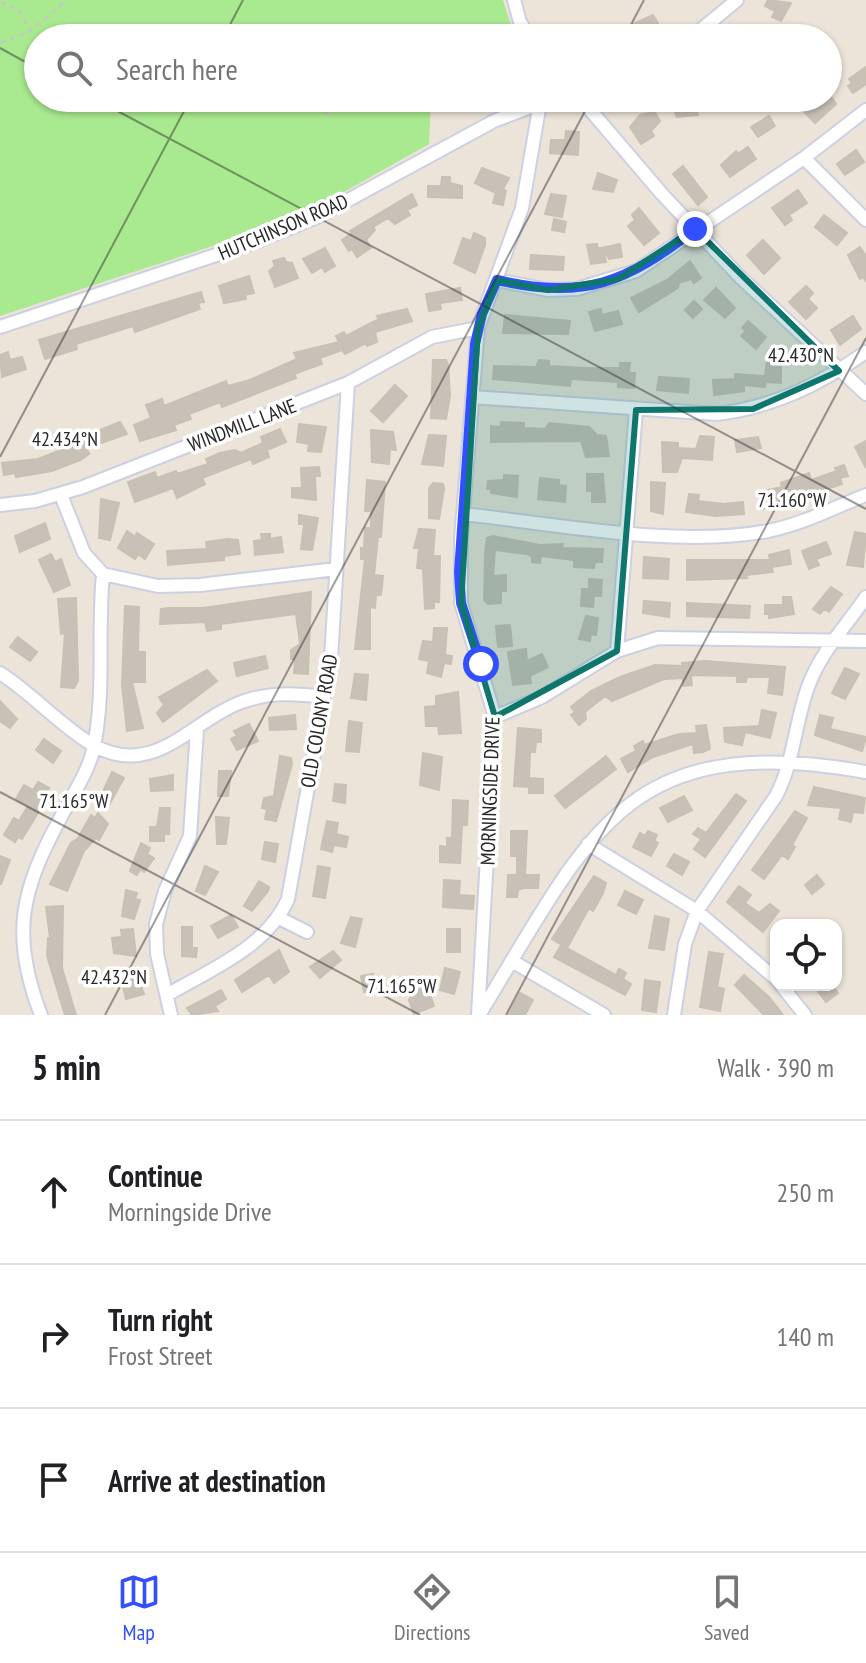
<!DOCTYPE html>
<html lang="en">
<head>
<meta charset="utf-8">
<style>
  body { margin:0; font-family:"PT Sans Narrow",sans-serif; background:#f6f6f6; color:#202124 }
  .controls { position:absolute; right:24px; bottom:24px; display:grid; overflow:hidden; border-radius:16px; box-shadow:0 2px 6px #0004 }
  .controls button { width:72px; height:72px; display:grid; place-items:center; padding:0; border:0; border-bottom:2px solid #e0e0e0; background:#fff; color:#202124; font:40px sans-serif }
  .stop { position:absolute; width:24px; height:24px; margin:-18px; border:6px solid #3250ff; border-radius:50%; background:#fff }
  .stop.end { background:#3250ff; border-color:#fff; box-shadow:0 2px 8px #0008 }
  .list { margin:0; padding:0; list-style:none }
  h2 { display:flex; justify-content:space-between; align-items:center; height:104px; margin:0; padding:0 32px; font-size:34px }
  h2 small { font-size:26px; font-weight:400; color:#757577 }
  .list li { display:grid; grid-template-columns:52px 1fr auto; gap:24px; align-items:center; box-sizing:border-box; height:144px; padding:0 32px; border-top:2px solid #e0e0e0 }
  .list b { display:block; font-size:30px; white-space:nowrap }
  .list p { margin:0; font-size:26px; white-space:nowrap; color:#757577 }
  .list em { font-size:26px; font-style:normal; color:#757577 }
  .icon { flex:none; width:44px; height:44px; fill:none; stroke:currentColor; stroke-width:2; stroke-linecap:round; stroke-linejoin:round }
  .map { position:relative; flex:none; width:866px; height:1015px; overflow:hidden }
  .search { position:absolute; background:#fff; box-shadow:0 2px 6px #0004; left:24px; right:24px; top:24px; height:88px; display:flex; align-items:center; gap:20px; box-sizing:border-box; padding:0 28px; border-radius:44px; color:#757577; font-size:30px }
  .sheet { height:536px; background:#fff }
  nav { display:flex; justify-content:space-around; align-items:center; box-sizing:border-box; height:112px; border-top:2px solid #e0e0e0; background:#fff; font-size:22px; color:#757577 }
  nav a { display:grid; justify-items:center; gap:4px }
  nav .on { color:#3250ff }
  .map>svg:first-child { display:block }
  .green { fill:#a9e98f }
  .building { fill:#c7c1b8; stroke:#c8c1b2; stroke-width:2 }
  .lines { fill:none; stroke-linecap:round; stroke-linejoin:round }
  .minor-casing { stroke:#cdd0e3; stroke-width:16 }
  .path { stroke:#c7c7c7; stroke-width:2; stroke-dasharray:6 4; stroke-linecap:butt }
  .minor { stroke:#fff; stroke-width:12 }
  .route { stroke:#3250ff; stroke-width:10 }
  .marked { fill:#0f766e; fill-opacity:0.2; stroke:#0f766e; stroke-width:6; stroke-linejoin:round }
  .ticks { fill:none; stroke:#282828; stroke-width:2; stroke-opacity:0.45 }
  .labels { text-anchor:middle; stroke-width:7; stroke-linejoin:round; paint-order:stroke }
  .street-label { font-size:20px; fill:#282828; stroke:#fff }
  .ticks-label { font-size:20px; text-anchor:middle; fill:#282828; stroke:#fff; stroke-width:7; stroke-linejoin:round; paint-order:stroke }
</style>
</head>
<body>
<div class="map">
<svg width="866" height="1015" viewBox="0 0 866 1015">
  <rect width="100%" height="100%" fill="#ece4d8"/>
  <path class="green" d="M0 0H503L515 38H38V98H431L429 144 321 205 255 232 0 316Z"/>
  <path class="building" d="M768 0 791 3 781 21 772 17 775 11 765 6Z
    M653 15 658 23 641 37 633 24Z
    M866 67V84L853 93 848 86 852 83 849 79Z
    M676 98H692L698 115 677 117 670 101Z
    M820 98H832L836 104 815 123 802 110Z
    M655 112 660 121 651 131 654 136 641 144 630 127 640 115Z
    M769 116 775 126 758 137 751 127Z
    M566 131 579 132 578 155 550 153 551 140H565Z
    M748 147 756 159 730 177 721 165 736 151 738 154Z
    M856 150 864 162 845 175 837 164Z
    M683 166 707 197 698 205 673 174Z
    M482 168 509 178 503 189 506 191 503 205 493 203 496 193 475 183Z
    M598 173 617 180 613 192 593 189Z
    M442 177H450V183L462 186V198L428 197V186H441Z
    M798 190 807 203 789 215 792 220 785 225 772 208Z
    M412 194 417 205 407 210 410 215 395 224 388 218 373 227 375 230 366 240 371 248 357 257 352 249 349 251 342 240 352 233 350 231Z
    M551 194 566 196 562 217 545 214Z
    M639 208 659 233 644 245 628 226 635 220 632 215Z
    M824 215 847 233 837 245 815 227Z
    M554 219 566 222 564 232 552 230Z
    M474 233 485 238V245L475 273 454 263 463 238 471 241Z
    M763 240 780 258 764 274 747 255Z
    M597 244V248H602L606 262 591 264 587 245Z
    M620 244 622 257 609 259 602 248Z
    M860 247 866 256V281L863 277 860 279 848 255Z
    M325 248 335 266 325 272 322 267 312 273 303 259Z
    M531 255 564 257 563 270 530 269Z
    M284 258 286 262 292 263 298 278 275 287 269 271 275 266 273 261Z
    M690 261 701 278 694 283 691 279 679 283 678 288 639 312 631 298 667 280Z
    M249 276 254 293 245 295 246 299 224 303 219 286Z
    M806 286 813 293 808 299 817 308 806 319 789 302Z
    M460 288 462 300 440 303 441 309 429 311 426 294Z
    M716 288 735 308 725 318 704 300Z
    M201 292 204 302 198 303 200 309 135 332 133 326 76 344 77 349 45 359 39 340Z
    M694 301 702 309 693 318 685 310Z
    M407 309 412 321 375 332 377 342 367 346 366 343 345 354 342 350 320 358 322 364 294 374 296 378 222 407 220 402 189 414 191 419 174 425 176 430 140 441 134 425 151 418 146 405 162 399 164 406 226 381 228 386 250 380 297 359 294 353 339 342 336 336 344 332 346 336 379 319 377 316Z
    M601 309 602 315 618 311 622 324 595 331 589 312Z
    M505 315 570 321 568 334 503 333Z
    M853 316 861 329 840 345 831 330Z
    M748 321 766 337 756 349 741 336 746 331 742 328Z
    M8 352 10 360 22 357 26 369 2 377 0 355Z
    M433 360H446L448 364 450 396 446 419 431 418Z
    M539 360 549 361V366L587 368H620V363H630L629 373H635L634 388 618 387V382L571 379 570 386 493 379 494 366 536 367Z
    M767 361 781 362V383L766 382 765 387 744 385V391L714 395 713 380 735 379V374L765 376Z
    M659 377 689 379 688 393 657 390Z
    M395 385 407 396 383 422 371 411Z
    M120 422 127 434 87 448 89 454 80 460 52 471 16 477 15 473 4 475 2 463 38 459 99 435 97 431Z
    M501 422 524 423V428L545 429 549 423 589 427 597 435 606 436 609 456 586 457 581 441 491 442V426L501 427Z
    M299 424 326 427 321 452 308 451 309 444 297 442Z
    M280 429 286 442 267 450 269 457 253 464 251 459 202 478 205 484 177 498 173 488 135 502 128 482 155 472 157 478 176 471 177 474 208 464 206 459 220 453 235 450 241 453 263 443 261 437Z
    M371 430 393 432 396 450 390 449 389 464 372 462Z
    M429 435 446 436 443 466 422 464Z
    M700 436 714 437 712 460 682 458 677 472H663L662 442 678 443V448L696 449Z
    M758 437 761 448 737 452 735 440Z
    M866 441V468L855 447Z
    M844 465 848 476 840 478 842 484 761 510 758 492 782 487 781 483 809 473 811 480 837 471 835 468Z
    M319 467 320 476H315L316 500 292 497V488H302L301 468Z
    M587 474H603L605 502H592V491H587Z
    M504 475 518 476 517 497 491 493V489H487L488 481 504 480Z
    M540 478 559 480V485L566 486 565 502 538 499Z
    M367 480 385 482 381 537H378L374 575 383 576 381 595H376L375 608 370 607V649H355L365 559H361V548H364L365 528H371V511H365Z
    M651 482 665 483 663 514 651 511Z
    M433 483 443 484 444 489 439 519 429 518V488Z
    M689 494 699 495 698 501 723 504 743 502 744 514 715 516 686 512Z
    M101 499 119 503 110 540 99 538Z
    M299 515 318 518 312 550 301 549 304 524H299Z
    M45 523 50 539 20 552 15 536Z
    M419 529 435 530 433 556H440L439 602H434V608L425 609 423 569 417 568 419 548H414Z
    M127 531 135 537 137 533 154 544 145 559 138 554 135 559 118 548Z
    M855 532 866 534 863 567 847 565Z
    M261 534H270V539L281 537 283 552 255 555 254 541 262 540Z
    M493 536 540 545 563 544 562 548 603 549 602 562H595L594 568 574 567V560L541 556 540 563 532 562V557L527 554 495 550 493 576 506 575V591H501V603L488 604 484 600 485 554 487 538Z
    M227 539 238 540 240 554 224 556V560L168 565 167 551 207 549 206 542Z
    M826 542 831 554 816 559 819 565 809 569 802 551Z
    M789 550 791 564 772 567 773 572 746 575 747 578 687 580V560H770L769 555Z
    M51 554 55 562 61 559 70 585 54 592 39 560Z
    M644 557 669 559 668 579 643 578Z
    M589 579 602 580 601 596H594L593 607 581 606 582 589H589Z
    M831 587 842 594 829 612 824 609 820 614 813 609Z
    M311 592 308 674 294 673 295 659H291V650L300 644 296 614 221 624V629L207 631 205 622 160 624 161 609 169 608H203Z
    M783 597H791L794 614 769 618V614H765V605H783Z
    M76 598 78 681 74 688 61 687 65 633 61 634 58 599Z
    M644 601 670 603 669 617 643 613Z
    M687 603 750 606 749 618 687 616Z
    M125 606 139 607 138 652H145V682H132L143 728 127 731 122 685Z
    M586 616 598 618 596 635 591 634 590 641 579 639Z
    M510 625 512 646 498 647 496 626Z
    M434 628H447L445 655 452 656 451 664 444 663 441 677 427 673 429 661 419 659 423 641 433 642Z
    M18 637 37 652 30 661 10 647Z
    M526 649 527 661 542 654 548 667 530 676 531 683 513 685 508 652Z
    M265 656 268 668 237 676 234 663Z
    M705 661 785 667 782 695 768 693 770 677H747L746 682H737V676L691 675 692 685 683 686V678L664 679 612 701 605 696 585 712 586 719 579 725 571 715 575 712 571 707 591 691 620 677 655 665 683 666 682 663Z
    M845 668 859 674 845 699 832 693Z
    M207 670 217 681 163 722 157 713 164 705 159 697Z
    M355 674 368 675 366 700 351 698Z
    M458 692 461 733 439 734 438 726H426L425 707 436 706V696Z
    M0 701 17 719 10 728 0 721Z
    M762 710 776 713 770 738 745 732 742 745 725 742 724 728 759 726Z
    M295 715 296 729 270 730 269 718Z
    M820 715 833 718 830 729 866 737 862 751 815 735Z
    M349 721 362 723 359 752 346 751Z
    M249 724 258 741 237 750 231 739 237 736 234 731Z
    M706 725 710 749 703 752 694 753 693 744 653 757 628 772 621 759 636 751 634 746 643 741 644 745 679 734 697 733 696 726Z
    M518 728 541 730V742H536L535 752H530L529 778 543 779V793H529V787L514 786Z
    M44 739 61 751 53 763 36 750Z
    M423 753 442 757 439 790 420 785Z
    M280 756 291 758 292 764 276 821 265 819 267 809 262 808 264 798 274 796Z
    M606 756 616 769 565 808 555 796Z
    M219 771H231L228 796H218Z
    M112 772 124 778 109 805 99 800Z
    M173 775V790L151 791 150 779Z
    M38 782 49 788 44 797 47 798 22 839 18 837 15 842 4 835 14 818 19 821 28 806 16 799 24 785 33 790Z
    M335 784 346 785 345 803 333 801Z
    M814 787 865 798 863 813 853 812 851 822 839 819 841 808 808 805Z
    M736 794 746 801 705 857 694 849 701 839 693 834 698 828 706 833Z
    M684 796 692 810 668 822 660 808Z
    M453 800 468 801 467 825H462L460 863 440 862V846L447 847V838H452Z
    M160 808H170L169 834H164V841H150V827H157Z
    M795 811 807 818 792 845 795 847 788 859 782 855 764 879 752 870Z
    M98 813 108 824 99 840 96 838 84 851 67 891 50 884 71 843 78 838 91 815 95 818Z
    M216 817 229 818 226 844H217Z
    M327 821 338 823 336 834 348 837 346 847 334 845 332 852 321 849Z
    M511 831H527L525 875H539L538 888H523L518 890 517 897H507L508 875H517V856H511Z
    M648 831 657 835 654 841 658 843 651 856 633 847 640 833 645 836Z
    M265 842 278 844 275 862 262 859Z
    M141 843 150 848 147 854 154 858 144 872 140 869 137 875 130 871Z
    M674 854 689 862 682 875 667 866Z
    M0 856 10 860 1 884H0Z
    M205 866 218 872 205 895 196 891Z
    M318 866 330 868 325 898 313 896Z
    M817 875 824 884 812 894 805 885Z
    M594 876 606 883 603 893 593 911 589 908 567 948 552 939Z
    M444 880 460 881 459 895 474 896 473 909 443 907Z
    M259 881 269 887 268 891 252 911 244 906Z
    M739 886 751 895 745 903 759 913 770 904 779 911 763 932 727 902Z
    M126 890 137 893 135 899 140 900 134 919 122 916Z
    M625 891 643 900 636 914 618 905Z
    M63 906 62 968 76 1015H65L47 956 48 938H50L46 907Z
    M231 915 238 927 218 938 211 926Z
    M655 916 669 919 664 950 649 948Z
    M351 917 362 919 355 947 341 943Z
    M182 927H192V948H197L196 957 182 956Z
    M133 929 136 956 114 953 112 938 122 937 121 930Z
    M447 929H460V952H447Z
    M561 945 612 973 616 975 619 969 626 973 623 979 631 984 625 995 554 957Z
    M279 950 289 972 274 983 269 975 242 992 235 980Z
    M333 951 341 960 320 978 310 967Z
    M709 952 723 954 717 987 724 989 720 1011 700 1007Z
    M445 968 460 972 454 994 440 990Z
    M135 970 144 994 126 999 123 987 129 986 125 972Z
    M373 974 376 990 364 992 361 976Z
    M744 975 769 997 783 1015H764L735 985Z
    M645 980 660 982 656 1012 642 1010Z
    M417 984 429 991 434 1006 414 1014 409 1000Z
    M824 985H832L838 993 826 1002 817 990Z
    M221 990 226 999 215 1006 218 1011 192 1015 187 1008Z
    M520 993 533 1000 525 1015H508Z"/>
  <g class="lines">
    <g class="minor-casing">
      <path id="minor" d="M514 0 520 22 530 38
        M691 38 737 0
        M580 98 662 194 739 276 866 394
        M804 158 866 220
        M497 280 548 290 577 289 636 271 804 158 866 110
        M0 327 255 242 317 217 494 121 554 98
        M472 397 717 414C774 407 819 385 866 352
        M61 495 84 553 103 574 158 586 200 585 336 569
        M0 505 35 501 83 487 348 383 432 337 478 328
        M463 514C556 524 677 548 768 531 803 524 833 508 866 495
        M617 651 636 410
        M0 673C33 694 59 725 93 745 154 779 190 722 239 703 267 692 294 693 324 697
        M495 717 542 697 617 651 658 638 866 641
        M588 844 697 911 776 979
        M279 918 307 932
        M512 961 604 1015
        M781 985 805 1015
        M167 995C211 969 266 948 288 899L331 658 348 383
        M481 1012C591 831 626 730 866 772
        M41 1015C10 935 21 890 61 817 72 796 87 774 93 751 106 692 97 633 103 574
        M171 1015 157 954 156 924 165 891 190 836 197 729
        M478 1015 495 717 461 603V539L478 328 522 208 540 103
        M674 1015 685 944 697 911 776 796C794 762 795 722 808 687 820 653 846 626 866 597"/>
    </g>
    <path class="path" d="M0 2 20 11 29 29
      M0 43 29 32 67 0
      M324 114 344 105 345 98"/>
    <use href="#minor" class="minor"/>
  </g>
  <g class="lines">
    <path class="route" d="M481 664 461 603 459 572 475 344 482 314 497 280C585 300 626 283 695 229"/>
  </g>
  <path class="marked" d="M695 229 839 371 753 409 636 410 617 651 495 717 461 603 478 328 497 280 548 290 618 279Z"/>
  <path class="ticks" d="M223 38 243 0M624 38 644 0M0 48 38 69M93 98 866 509M0 457 191 98M0 792 420 1015M105 1015 592 98M506 1015 866 338"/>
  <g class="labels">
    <g class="street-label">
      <text transform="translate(283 227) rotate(-23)" y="7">HUTCHINSON ROAD</text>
      <text transform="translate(242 425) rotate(-21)" y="7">WINDMILL LANE</text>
      <text transform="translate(319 721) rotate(-80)" y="7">OLD COLONY ROAD</text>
      <text transform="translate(490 791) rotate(-88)" y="7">MORNINGSIDE DRIVE</text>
    </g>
  </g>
  <g class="ticks-label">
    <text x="801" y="362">42.430°N</text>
    <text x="65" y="446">42.434°N</text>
    <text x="792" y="507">71.160°W</text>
    <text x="74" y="808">71.165°W</text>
    <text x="114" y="984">42.432°N</text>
    <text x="402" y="993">71.165°W</text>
  </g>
</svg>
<div class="controls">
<button><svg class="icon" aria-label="locate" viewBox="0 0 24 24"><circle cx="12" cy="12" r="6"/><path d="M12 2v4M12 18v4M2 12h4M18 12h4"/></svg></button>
</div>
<div class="stop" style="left:481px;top:664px"></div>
<div class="stop end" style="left:695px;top:229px"></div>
<div class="search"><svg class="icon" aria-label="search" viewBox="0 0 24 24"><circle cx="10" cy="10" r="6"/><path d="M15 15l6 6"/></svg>Search here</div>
</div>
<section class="sheet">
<h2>5 min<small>Walk · 390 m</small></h2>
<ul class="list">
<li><svg class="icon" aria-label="ahead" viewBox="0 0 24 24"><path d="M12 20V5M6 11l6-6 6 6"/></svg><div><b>Continue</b><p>Morningside Drive</p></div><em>250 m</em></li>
<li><svg class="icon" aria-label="right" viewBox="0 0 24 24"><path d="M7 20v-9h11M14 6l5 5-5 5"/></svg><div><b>Turn right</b><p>Frost Street</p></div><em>140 m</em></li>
<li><svg class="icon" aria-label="arrive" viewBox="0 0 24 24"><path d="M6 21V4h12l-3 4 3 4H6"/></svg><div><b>Arrive at destination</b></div></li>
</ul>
</section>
<nav>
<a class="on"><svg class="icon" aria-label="map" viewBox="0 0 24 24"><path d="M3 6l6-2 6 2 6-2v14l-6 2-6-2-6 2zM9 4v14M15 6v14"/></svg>Map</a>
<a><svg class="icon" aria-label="directions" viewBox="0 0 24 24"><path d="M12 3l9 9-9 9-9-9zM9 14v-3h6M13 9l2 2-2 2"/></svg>Directions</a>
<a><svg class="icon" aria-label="saved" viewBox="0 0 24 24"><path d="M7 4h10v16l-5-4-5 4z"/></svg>Saved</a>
</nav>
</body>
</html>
